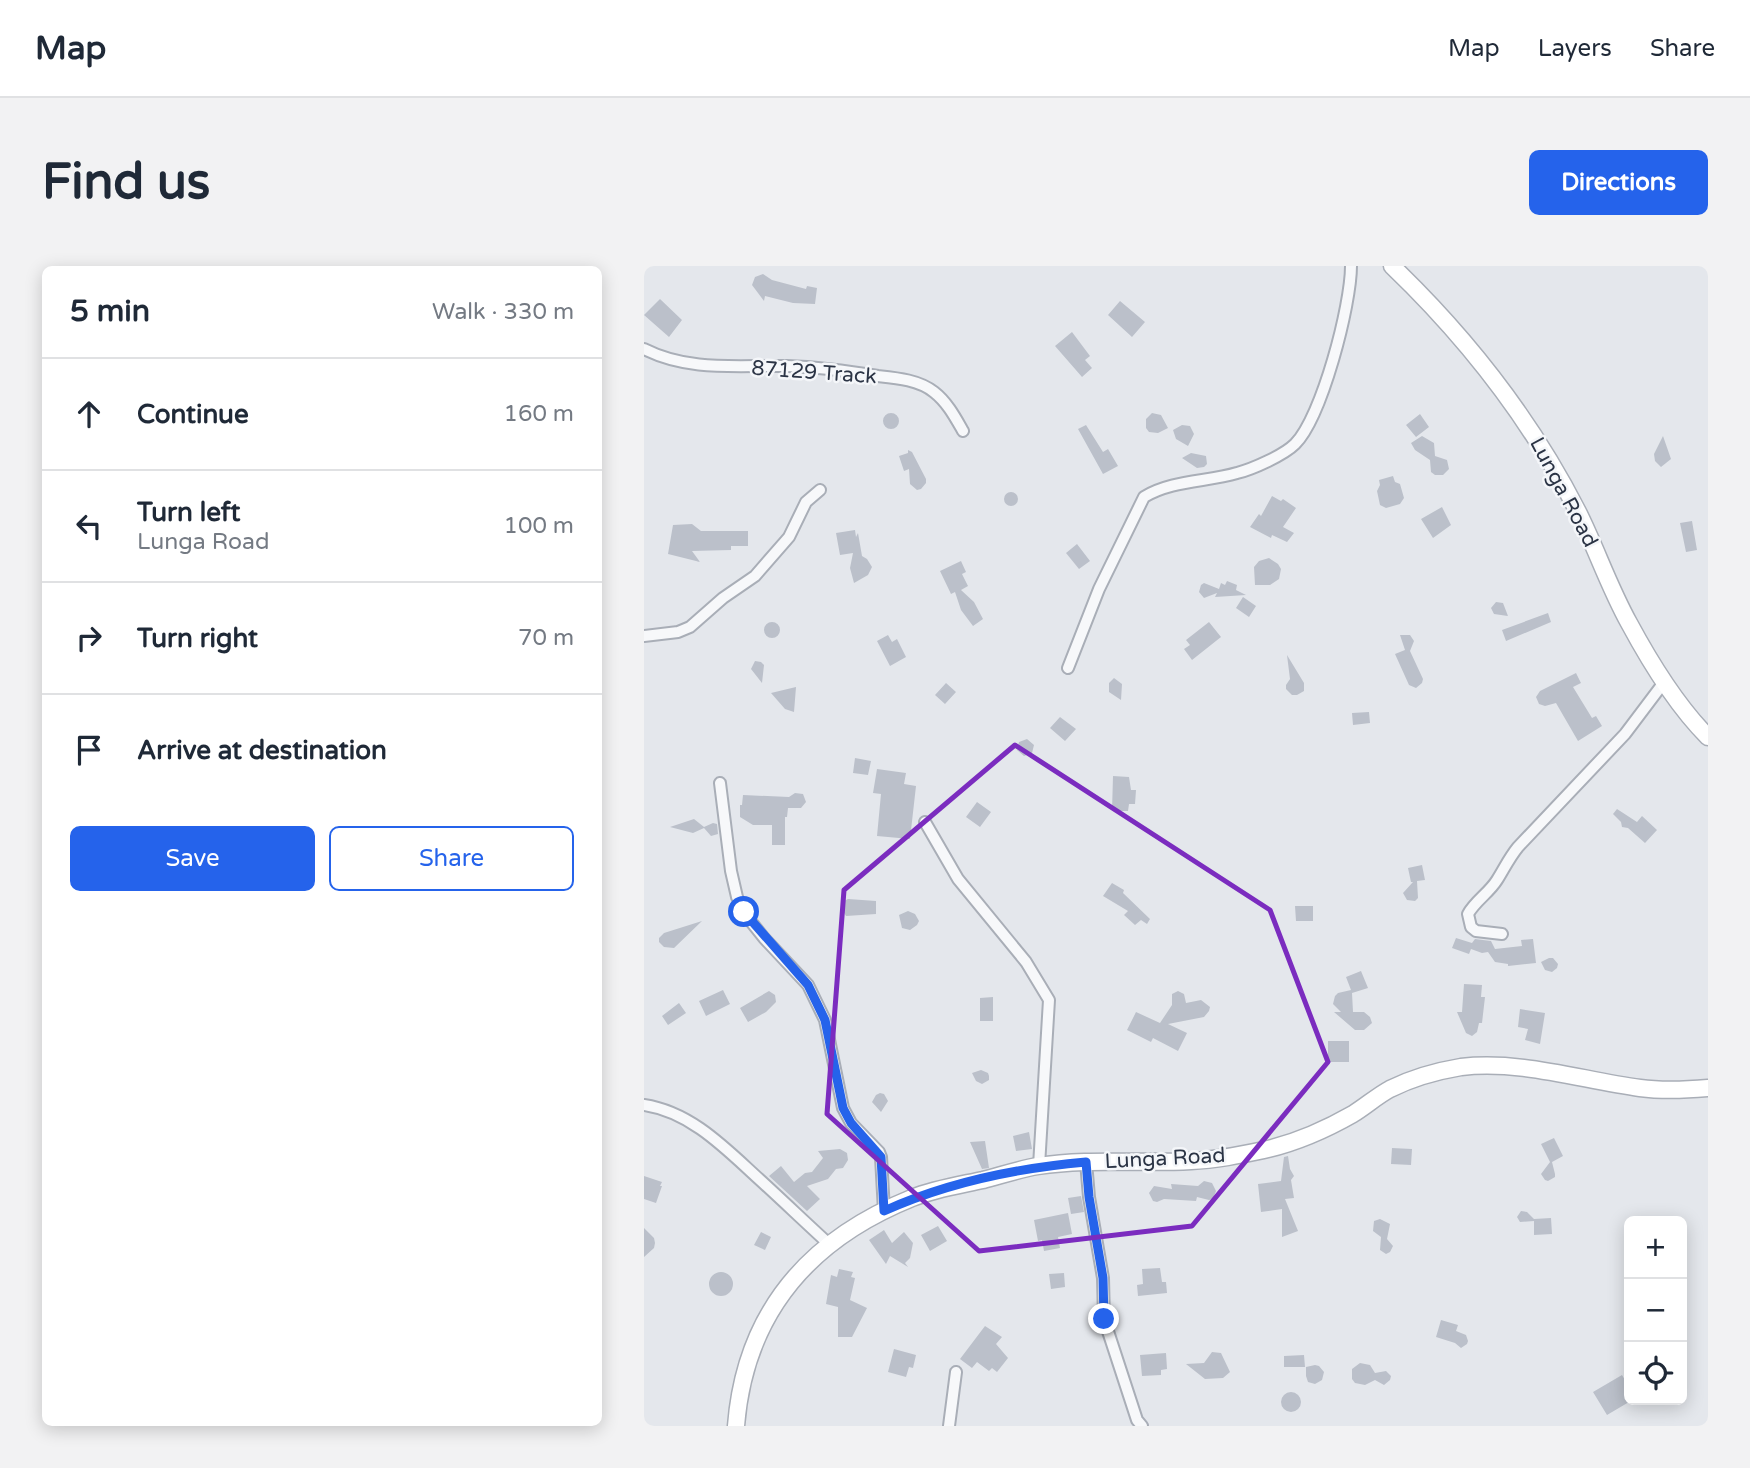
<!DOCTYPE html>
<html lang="en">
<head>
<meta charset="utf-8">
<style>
  body { margin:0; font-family:"Varela Round",sans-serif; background:#f2f2f3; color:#1f2937 }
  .controls { position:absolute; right:21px; bottom:21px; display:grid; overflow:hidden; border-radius:10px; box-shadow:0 4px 18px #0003 }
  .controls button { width:63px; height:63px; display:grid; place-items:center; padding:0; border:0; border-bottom:2px solid #e0e1e3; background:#fff; color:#1f2937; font:35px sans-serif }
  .stop { position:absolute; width:21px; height:21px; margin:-16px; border:5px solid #2563eb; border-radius:50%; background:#fff }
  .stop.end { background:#2563eb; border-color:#fff; box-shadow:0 2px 7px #0008 }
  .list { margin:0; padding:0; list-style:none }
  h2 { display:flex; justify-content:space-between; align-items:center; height:91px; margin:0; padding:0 28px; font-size:30px }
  h2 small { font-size:23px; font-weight:400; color:#747a83 }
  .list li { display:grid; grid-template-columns:46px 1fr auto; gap:21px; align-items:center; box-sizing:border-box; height:112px; padding:0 28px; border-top:2px solid #e0e1e3 }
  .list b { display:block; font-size:26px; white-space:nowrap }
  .list p { margin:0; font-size:23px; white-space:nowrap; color:#747a83 }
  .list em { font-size:23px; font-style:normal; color:#747a83 }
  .actions { display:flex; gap:14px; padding:21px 28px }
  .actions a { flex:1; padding:16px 0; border:2px solid #2563eb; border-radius:10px; text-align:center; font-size:24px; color:#2563eb }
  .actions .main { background:#2563eb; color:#fff }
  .icon { flex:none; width:38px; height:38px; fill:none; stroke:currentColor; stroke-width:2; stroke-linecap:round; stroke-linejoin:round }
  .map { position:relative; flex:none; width:1064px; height:1160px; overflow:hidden; border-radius:10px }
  header { display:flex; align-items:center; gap:42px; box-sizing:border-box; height:98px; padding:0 35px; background:#fff; border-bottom:2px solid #e0e1e3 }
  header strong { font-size:33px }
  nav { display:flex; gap:38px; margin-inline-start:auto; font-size:24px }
  .intro { display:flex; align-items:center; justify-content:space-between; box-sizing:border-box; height:168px; padding:0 42px }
  h1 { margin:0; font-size:49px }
  .button { padding:18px 32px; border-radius:10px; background:#2563eb; color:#fff; font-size:24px; font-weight:700 }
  main { display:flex; gap:42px; padding:0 42px }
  aside { flex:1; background:#fff; border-radius:10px; box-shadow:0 4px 18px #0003 }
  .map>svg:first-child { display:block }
  .building { fill:#bbc0ca }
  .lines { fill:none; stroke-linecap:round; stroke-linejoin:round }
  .street-casing { stroke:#a9aeb7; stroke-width:14 }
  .secondary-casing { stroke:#a9aeb7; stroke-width:19 }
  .street { stroke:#f7f8fa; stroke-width:10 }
  .secondary { stroke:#fff; stroke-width:16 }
  .route { stroke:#2563eb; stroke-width:9 }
  .marked { fill:none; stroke:#7b2cbf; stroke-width:5; stroke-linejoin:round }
  .labels { text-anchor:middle; stroke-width:5; stroke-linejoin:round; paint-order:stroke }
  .street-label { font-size:21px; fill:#2b3445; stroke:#f4f6f9 }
</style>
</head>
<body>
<header>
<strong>Map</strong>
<nav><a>Map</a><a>Layers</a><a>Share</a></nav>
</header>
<div class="intro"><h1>Find us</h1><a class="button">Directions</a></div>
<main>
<aside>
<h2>5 min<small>Walk · 330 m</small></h2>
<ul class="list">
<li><svg class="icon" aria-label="ahead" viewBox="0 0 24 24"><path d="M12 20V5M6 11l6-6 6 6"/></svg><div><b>Continue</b></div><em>160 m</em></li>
<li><svg class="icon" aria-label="left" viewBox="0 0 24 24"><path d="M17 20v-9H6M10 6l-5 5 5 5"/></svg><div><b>Turn left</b><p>Lunga Road</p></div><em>100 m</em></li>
<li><svg class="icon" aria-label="right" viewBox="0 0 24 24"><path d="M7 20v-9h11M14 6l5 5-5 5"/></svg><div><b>Turn right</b></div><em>70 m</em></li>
<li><svg class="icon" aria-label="arrive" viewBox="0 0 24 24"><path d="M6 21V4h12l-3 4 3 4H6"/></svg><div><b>Arrive at destination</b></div></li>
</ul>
<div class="actions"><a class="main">Save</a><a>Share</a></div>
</aside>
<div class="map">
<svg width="1064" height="1160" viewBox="0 0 1064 1160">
  <rect width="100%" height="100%" fill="#e4e7ec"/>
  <path class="building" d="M119 8 128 14 162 23 163 20 173 22 171 38 149 37 121 30 120 35 108 19 111 11Z
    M16 33 38 54 25 71 0 49Z
    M476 35 501 56 488 71 464 49Z
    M428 66 446 90 441 94 448 102 438 111 411 80Z
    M239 155a8 8 0 1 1 16 0a8 8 0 1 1-16 0Z
    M508 147 517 149 524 162 514 167 505 166 502 162V153Z
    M776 148 785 161 772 171 762 159Z
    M442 159 459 186 464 183 474 200 459 208 434 163Z
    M538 159 546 160 550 168 544 180 532 173 529 164Z
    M778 170 790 177 791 190 803 194 805 203 799 209H791L787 206 786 194 771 184 767 177Z
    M1019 170 1027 193 1017 201 1011 195 1010 188Z
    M264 184 268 186 282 213V217L277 223 273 224 266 218 265 203 260 205 255 190 264 187Z
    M547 187 562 190 563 198 560 201 553 202 538 192Z
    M749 210 751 216 756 218 760 232 756 238 742 242 736 239 733 225 736 219 735 214Z
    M360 233a7 7 0 1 1 14 0a7 7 0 1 1-14 0Z
    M628 230 637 235 639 233 652 242 639 261 650 267 643 276 628 269 627 272 606 261 615 248 617 250Z
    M798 241 807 259 789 272 777 253Z
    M1048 255 1053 284 1042 286 1036 257Z
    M48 258 57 265H104V280H87V284L48 285 56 296 24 288 29 259Z
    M211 264 212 271 214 267 218 290 223 293 228 301 224 309 210 317 206 302 209 287 196 289 192 267Z
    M433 278 446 295 435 303 422 287Z
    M625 292 634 298 637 303 635 313 626 319H611L610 301 615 295Z
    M317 295 322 306 318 308 324 320 317 324 330 336 339 353 329 360 317 344 311 326 307 328 296 305Z
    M583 315 593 319 592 324 602 329 571 331 573 327 560 332 555 326 557 319 560 317 575 323 577 317 581 319Z
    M599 331 612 340 605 351 592 342Z
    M852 336 859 337 864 350 850 348 847 342Z
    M904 347 907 356 862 375 858 364Z
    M565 356 577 371 548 394 540 383 546 379 542 374Z
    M120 364a8 8 0 1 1 16 0a8 8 0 1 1-16 0Z
    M244 369 248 376 253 373 262 391 246 400 233 375Z
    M756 369H766L770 375 766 385 779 413 778 417 772 422 765 419 751 388 761 384Z
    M643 389 660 417V425L653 429H648L642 423V419L646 413Z
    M111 395 117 396 120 399 118 417 107 403Z
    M932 407 937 417 929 421 948 452 952 450 958 460 934 475 912 437 901 440 895 438 892 431 896 425Z
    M470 412 478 418 477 434 465 426V417Z
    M302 417 312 426 301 438 291 429Z
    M152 421 150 446 141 443 127 427Z
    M725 446 726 457 709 459 708 447Z
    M416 451 432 463 421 475 406 462Z
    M383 473 390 479 388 487 380 490 373 484 375 476Z
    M211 492 227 495 224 509 209 507Z
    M233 503 262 507 260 518 272 520 266 573 233 570 237 528 229 527Z
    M469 510 485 511 487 524H492L491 538H485L484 545H468Z
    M151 527 159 528 162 536 157 542H144L143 551H141V579H128V559H109L96 551V539H98L99 529 145 531Z
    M333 536 347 546 336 561 322 551Z
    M973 543 993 556 998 550 1013 564 1001 577 984 562 978 561 977 556 969 548Z
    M50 553 60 561 69 557 73 558 74 568 67 570 60 562 49 567 26 561Z
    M778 599 781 614 773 615 774 632 771 635 763 634 759 627 769 616H767L764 602Z
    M468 617 480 624 479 627 506 653 503 658 497 654 491 659 480 649 484 645 459 630Z
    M204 633 232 635V648L202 650 198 643 200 635Z
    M651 640H669V655H652Z
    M264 645 271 648 275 655 273 659 266 664 258 662 255 649Z
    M58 655 30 682 20 681 15 676V672L20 667Z
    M812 672 828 677 831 673 847 675 851 683 878 680 877 674 889 673 892 697 864 700V698L851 696 844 686 838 687 827 683 825 688 808 682Z
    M905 692H909L914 698 913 702 908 706 901 704 897 696Z
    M717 705 724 722 708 727 709 746H720L726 751 728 757 720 764H711L690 746H697L689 738 691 730 694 727 707 724 702 711Z
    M820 718 838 719 837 731H841L838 757H835L833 766 828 770 822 767 813 746H818Z
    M79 724 86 738 62 750 55 735Z
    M125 725 131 729 132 736 122 746 104 756 96 742Z
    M534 725 540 728 542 737 557 734 566 741 565 745 560 751 524 758 543 767 534 785 509 772 507 776 483 764 492 746 516 757 528 739V728Z
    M349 731V755H336V732Z
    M35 737 42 747 24 759 18 750Z
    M876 743 901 747 896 778 881 774 884 763 874 761Z
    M684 775H705V796H684Z
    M337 804 344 807 345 810V814L338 818 332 815 328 807Z
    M236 827 240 828 244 835 237 846 228 836 232 829Z
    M385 866 388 883 372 885 369 870Z
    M910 872 919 890 908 896 911 908V911L904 915 901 914 897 908 906 896 897 878Z
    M341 875 345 902 338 903 326 876Z
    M748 882 768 883 767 899 747 898Z
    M196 883 203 887 204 894 199 902 192 903 184 913 163 920 176 933 163 945 125 910 137 900 150 916 161 907 168 906 179 892 174 885Z
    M644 890 646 903 650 910 647 914 650 932 641 933 654 965 638 971V943L617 946 614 918 637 915 640 891Z
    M0 910 18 916 16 920H18L12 937 0 933Z
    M560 915 568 917 572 925 569 933 565 934 553 931 552 935 520 933 513 936 509 935 505 927 510 920 528 923 527 918 554 920Z
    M437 930 440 946 427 948 424 932Z
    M877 945 883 946 890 953 907 952 908 968 890 969V955L876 956 873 951Z
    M424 947 428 968 414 971 416 982 400 985 398 974 394 975 390 954Z
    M736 953 746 958 743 973 749 980 746 986 742 988 736 984 737 971 729 965 730 955Z
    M294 960 303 975 286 985 277 969Z
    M0 962 10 972 11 977 10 982 0 991Z
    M240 964 248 977 260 966 269 977 266 992 261 997 264 1001 246 990 242 998 225 974Z
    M117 966 127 971 121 984 110 979Z
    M516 1002 518 1016H522L523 1027 494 1030 493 1019 499 1018 498 1003Z
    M195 1003 209 1006 207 1011 211 1012 206 1034 223 1042 208 1071H194V1041L182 1038 187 1009 193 1011Z
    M65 1018a12 12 0 1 1 24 0a12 12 0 1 1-24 0Z
    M420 1007 421 1021 407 1023 405 1008Z
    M797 1054 814 1059 812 1065 822 1069 824 1075 823 1078 817 1082 811 1077 792 1071Z
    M341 1060 358 1071 352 1078 364 1092 353 1106 348 1102 345 1105 333 1096 328 1102 316 1093Z
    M250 1083 272 1089 269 1102 265 1101 262 1111 244 1106Z
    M568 1086 577 1087 586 1106 579 1112 561 1113 542 1098 560 1097Z
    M522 1087 523 1103 517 1104V1109L498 1110 496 1089Z
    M660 1089 661 1101H640V1090Z
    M716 1097 726 1099 731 1107 742 1105 747 1110 746 1114 740 1119 731 1114 721 1119 711 1117 708 1113V1103Z
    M671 1099 675 1100 680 1106 678 1114 671 1118 664 1116 662 1110V1101Z
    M978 1109 985 1121V1136L963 1149 949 1126Z
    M637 1136a10 10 0 1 1 20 0a10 10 0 1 1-20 0Z"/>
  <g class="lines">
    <g class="street-casing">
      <path id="street" d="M0 83C45 106 94 99 143 100 173 101 204 105 234 110 253 112 275 114 290 126 303 136 311 151 319 165
        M0 370 34 366 46 361 79 332 111 310 145 271 162 236 176 224
        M424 402 455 323 500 231C528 214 563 216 593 207 609 203 640 189 651 178 678 151 707 39 707 0
        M76 517 87 605 93 631 100 647 120 672 164 719 181 754 199 842 207 857 235 886 237 891 240 945
        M281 556 314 613 382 696 405 734 395 900
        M858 668 832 665 827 661 824 648C831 635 845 627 853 614 860 603 865 592 874 581L981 468 1021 415
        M0 839C47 846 81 882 115 913 139 935 162 957 186 979
        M442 896 445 931 459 1012 460 1053 493 1154 498 1160
        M305 1160 312 1106"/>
    </g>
    <g class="secondary-casing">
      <path id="secondary" d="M748 0C822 71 887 154 934 246 952 282 965 321 985 357 1006 396 1033 440 1064 471
        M92 1160C101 1047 164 974 268 932 290 923 316 919 339 914 358 909 376 903 394 900 445 892 496 898 547 895 572 894 596 889 620 884 651 877 681 864 709 848 722 840 733 830 746 823 768 812 793 805 817 801 877 794 937 814 996 822 1018 825 1042 824 1064 822"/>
    </g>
    <use href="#street" class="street"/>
    <use href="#secondary" class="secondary"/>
  </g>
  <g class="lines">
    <path class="route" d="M100 646 164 719 181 754 199 842 207 857 237 891 240 945C302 917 374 902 442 896L445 931 459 1012 460 1053"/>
  </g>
  <path class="marked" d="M371 479 626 644 684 796 548 960 335 985 183 848 200 624Z"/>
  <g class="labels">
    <g class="street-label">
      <text transform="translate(170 106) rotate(4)" y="7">87129 Track</text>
      <text transform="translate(920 226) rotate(62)" y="7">Lunga Road</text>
      <text transform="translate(521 892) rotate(-3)" y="7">Lunga Road</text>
    </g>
  </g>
</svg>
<div class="controls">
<button>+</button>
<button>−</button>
<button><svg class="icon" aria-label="locate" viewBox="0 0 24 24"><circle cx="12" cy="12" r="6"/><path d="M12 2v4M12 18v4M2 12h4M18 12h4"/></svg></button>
</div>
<div class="stop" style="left:100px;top:646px"></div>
<div class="stop end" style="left:460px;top:1053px"></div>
</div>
</main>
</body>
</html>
